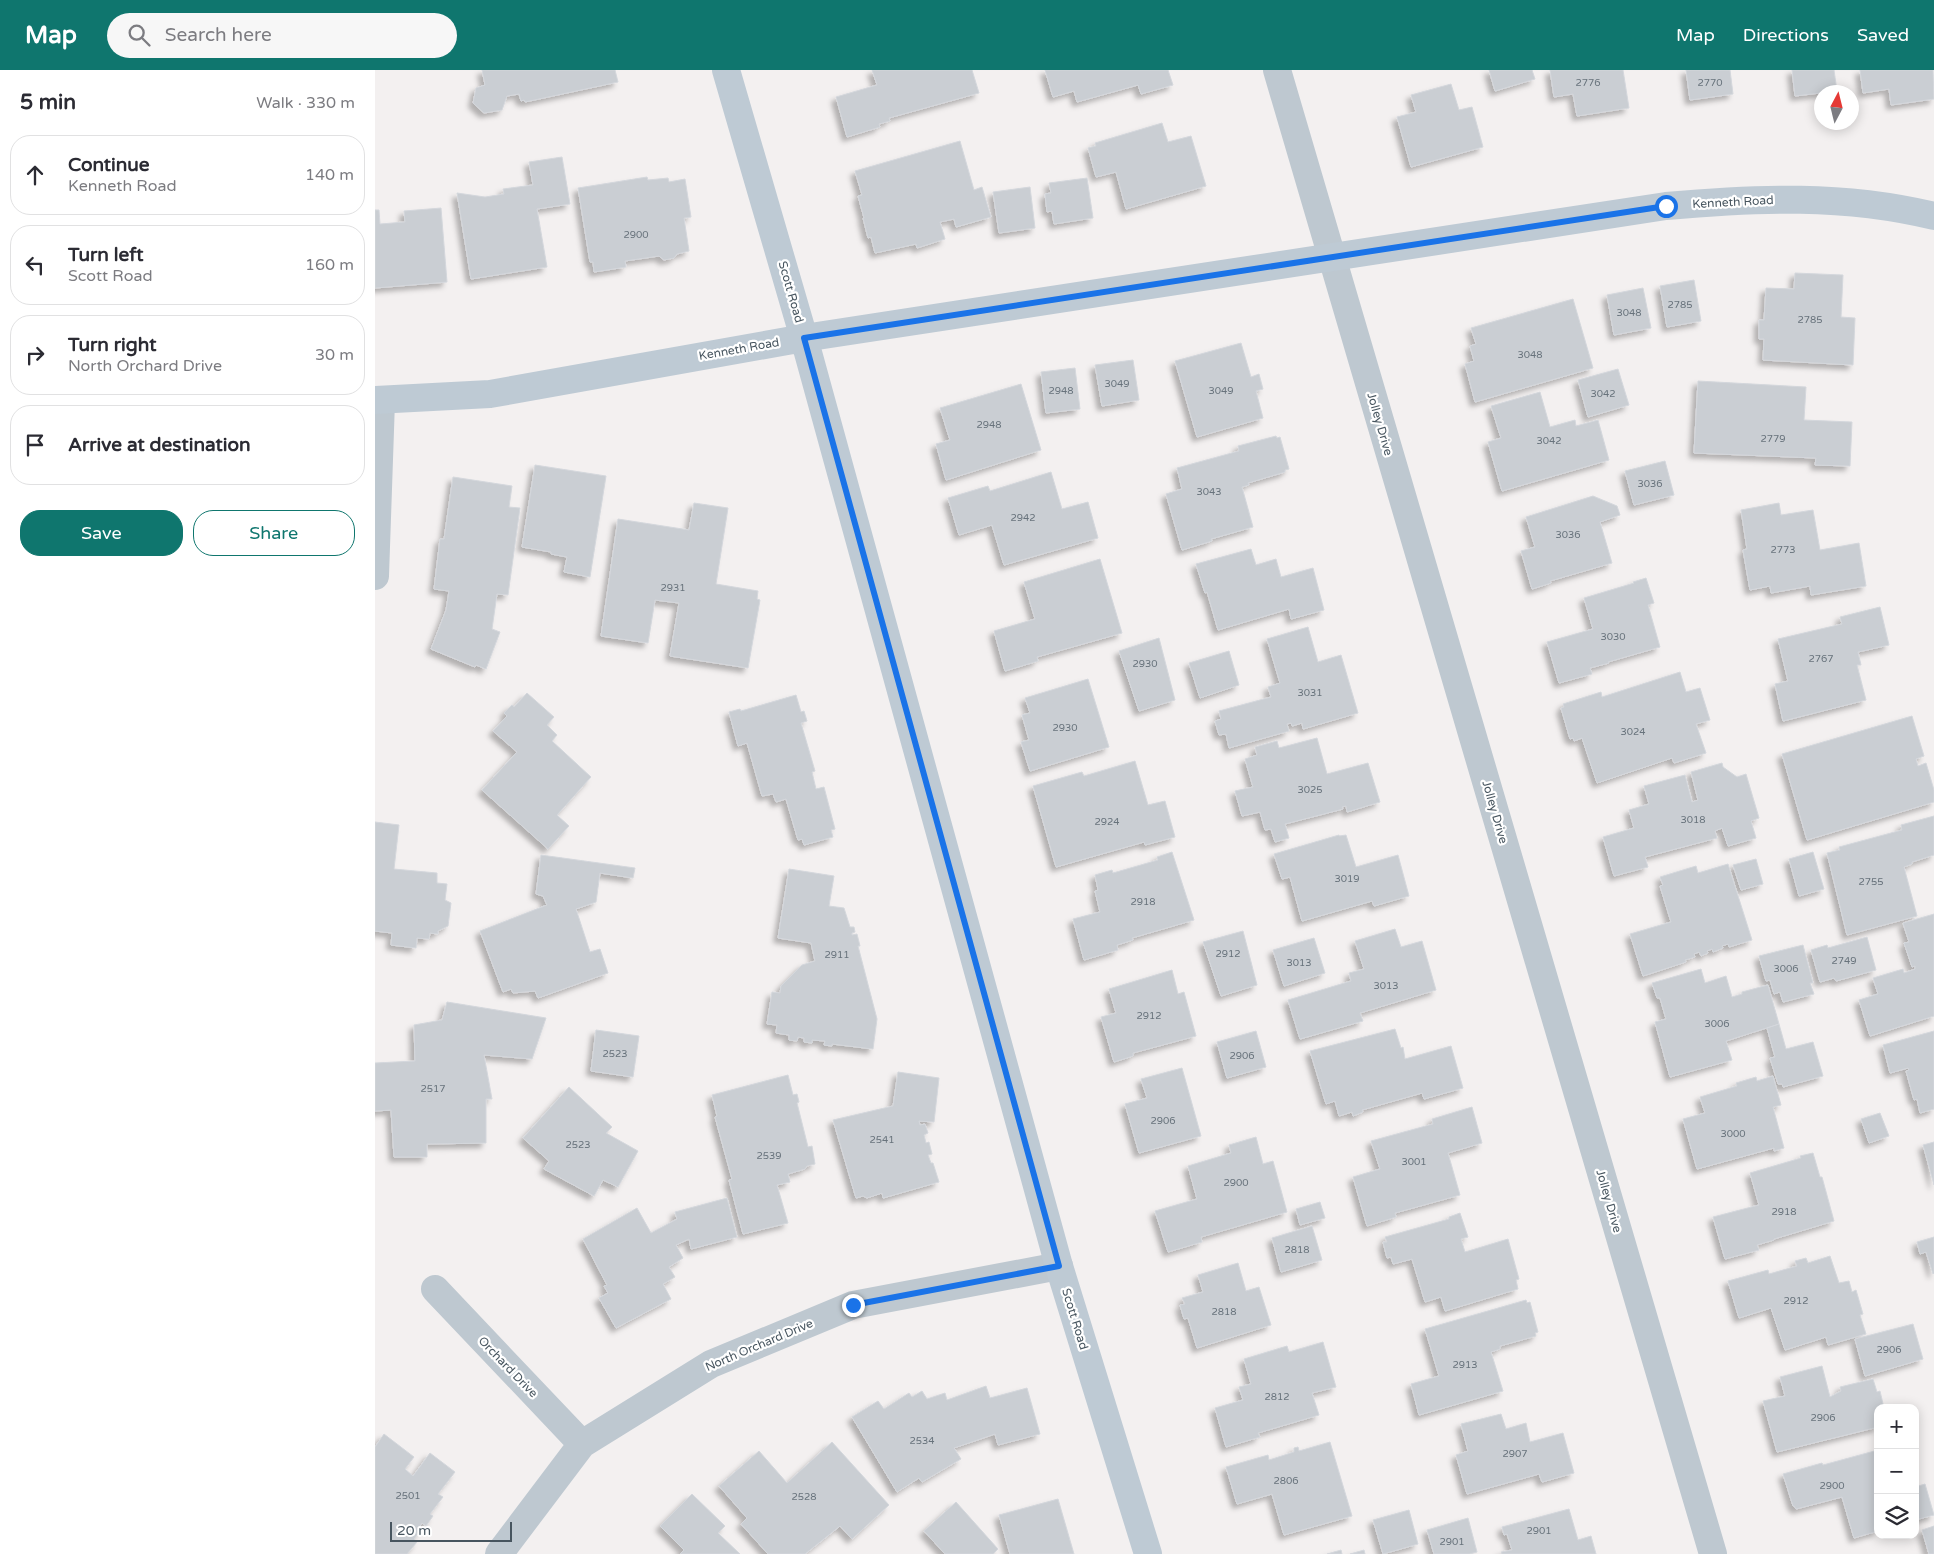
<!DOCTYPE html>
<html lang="en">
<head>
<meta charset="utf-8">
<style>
  body { margin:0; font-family:"Varela Round",sans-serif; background:#f7f7f7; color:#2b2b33 }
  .controls { position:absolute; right:15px; bottom:15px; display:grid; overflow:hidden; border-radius:10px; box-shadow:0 2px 12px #0003 }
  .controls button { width:45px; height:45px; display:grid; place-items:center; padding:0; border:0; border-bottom:1px solid #e1e1e2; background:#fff; color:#2b2b33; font:25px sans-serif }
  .compass { position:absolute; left:1439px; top:15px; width:45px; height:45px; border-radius:50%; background:#fff; box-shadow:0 2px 12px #0003; rotate:7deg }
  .scale { position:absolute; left:15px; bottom:12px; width:122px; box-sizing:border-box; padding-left:5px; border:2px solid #47555f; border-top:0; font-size:14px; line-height:18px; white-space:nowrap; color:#47555f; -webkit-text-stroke:4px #fff; paint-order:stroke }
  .stop { position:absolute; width:15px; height:15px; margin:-11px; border:4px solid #1a73e8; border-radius:50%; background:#fff }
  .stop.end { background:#1a73e8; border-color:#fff; box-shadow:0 1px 5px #0008 }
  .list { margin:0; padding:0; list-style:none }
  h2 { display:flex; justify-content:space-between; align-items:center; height:65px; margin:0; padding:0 20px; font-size:21px }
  h2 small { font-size:16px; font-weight:400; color:#7c7c81 }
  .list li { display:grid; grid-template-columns:32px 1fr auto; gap:15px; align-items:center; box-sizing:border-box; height:80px; margin:0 10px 10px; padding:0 10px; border:1px solid #e1e1e2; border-radius:20px }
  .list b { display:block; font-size:19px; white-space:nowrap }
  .list p { margin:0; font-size:16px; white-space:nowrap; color:#7c7c81 }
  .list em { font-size:16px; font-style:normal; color:#7c7c81 }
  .actions { display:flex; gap:10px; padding:15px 20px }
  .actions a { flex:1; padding:11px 0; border:1px solid #0f766e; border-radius:20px; text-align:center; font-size:18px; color:#0f766e }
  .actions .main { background:#0f766e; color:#fff }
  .icon { flex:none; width:28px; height:28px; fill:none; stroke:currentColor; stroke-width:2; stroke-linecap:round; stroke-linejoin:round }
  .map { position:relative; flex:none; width:1559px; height:1484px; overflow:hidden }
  header { display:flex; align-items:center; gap:30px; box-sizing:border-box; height:70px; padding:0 25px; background:#0f766e; color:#fff }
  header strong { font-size:24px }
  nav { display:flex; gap:28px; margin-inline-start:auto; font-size:18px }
  .search { width:350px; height:45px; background:#f7f7f7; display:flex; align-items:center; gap:12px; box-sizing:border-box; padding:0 18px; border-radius:28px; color:#7c7c81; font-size:19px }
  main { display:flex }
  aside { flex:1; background:#fff }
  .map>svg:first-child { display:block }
  .building { fill:#caced3; stroke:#d4d7dc; filter:url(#shadow) }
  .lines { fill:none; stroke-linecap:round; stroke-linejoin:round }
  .street { stroke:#bec8d0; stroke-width:28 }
  .secondary { stroke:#becad4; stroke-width:28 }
  .route { stroke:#1a73e8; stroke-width:6 }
  .labels { text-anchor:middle; stroke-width:4.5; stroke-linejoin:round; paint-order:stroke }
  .number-label { font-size:10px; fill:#68737c }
  .street-label { font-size:12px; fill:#47555f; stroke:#fff }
</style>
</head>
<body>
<header>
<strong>Map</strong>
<div class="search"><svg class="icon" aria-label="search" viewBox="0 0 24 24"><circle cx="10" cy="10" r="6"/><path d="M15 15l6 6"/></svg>Search here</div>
<nav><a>Map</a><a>Directions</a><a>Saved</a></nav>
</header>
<main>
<aside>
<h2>5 min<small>Walk · 330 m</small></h2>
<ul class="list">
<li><svg class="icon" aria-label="ahead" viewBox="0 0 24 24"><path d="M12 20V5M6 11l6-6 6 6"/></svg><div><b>Continue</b><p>Kenneth Road</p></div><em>140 m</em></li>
<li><svg class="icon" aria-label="left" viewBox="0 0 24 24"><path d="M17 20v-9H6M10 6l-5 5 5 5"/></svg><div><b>Turn left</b><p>Scott Road</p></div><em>160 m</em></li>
<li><svg class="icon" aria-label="right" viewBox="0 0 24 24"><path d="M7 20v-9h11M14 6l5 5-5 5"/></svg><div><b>Turn right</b><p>North Orchard Drive</p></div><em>30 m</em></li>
<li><svg class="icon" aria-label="arrive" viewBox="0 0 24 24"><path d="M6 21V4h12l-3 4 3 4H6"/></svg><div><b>Arrive at destination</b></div></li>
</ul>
<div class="actions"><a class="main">Save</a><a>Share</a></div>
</aside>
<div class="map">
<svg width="1559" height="1484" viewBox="0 0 1559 1484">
  <defs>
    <filter id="shadow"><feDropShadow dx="-4.5" dy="4.5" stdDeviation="2.5" flood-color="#0004"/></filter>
  </defs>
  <rect width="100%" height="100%" fill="#f3f0f0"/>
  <path class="building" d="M107 0H240L243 12 150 32 149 30 146 31 144 24 132 26 127 40 109 43 98 33 101 18 110 15Z
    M497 0H597L604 23 514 48 515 51 504 54 505 57 472 67 461 27 502 15Z
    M670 0H793L798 15 766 24 763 15 702 32 699 21 678 27Z
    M1114 0H1157L1160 9 1120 21Z
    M1175 0H1248L1254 38 1202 46 1198 24 1179 27Z
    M1311 0H1355L1358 24 1315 30Z
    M1417 0H1459L1462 21 1420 26Z
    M1485 0H1558L1559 29 1516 35 1514 19 1488 23Z
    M1076 14 1084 40 1097 37 1108 77 1036 97 1022 47 1041 42 1036 25Z
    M787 53 793 72 816 66 831 116 751 139 741 102 721 107 713 78 721 76 720 73Z
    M585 71 599 120 607 117 616 147 581 157 579 149 565 152 570 169 542 178 541 174 500 183 496 167 493 168 488 148H489L483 126 487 125 480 101Z
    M187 87 195 134 162 139 172 197 96 209 82 123 110 127 129 124 128 119 158 115 154 92Z
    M272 107 273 110 293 108 294 112 310 109 316 147 309 148 314 181 302 184 299 188 289 190 284 186 250 191 251 197 219 202 218 192H215L203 118Z
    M712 108 718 148 679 154 677 141 672 142 670 124 676 123 674 113Z
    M655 117 660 158 624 163 618 122Z
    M66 138 72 212 0 218V140H4L5 154 30 152 29 141Z
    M1420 203 1468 205 1466 247 1480 248 1478 295 1388 290 1389 269H1384V250H1389L1391 218 1419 219Z
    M1319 210 1326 251 1292 257 1285 216Z
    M1268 218 1276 258 1239 265 1232 225Z
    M1198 229 1218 298 1100 332 1090 294 1099 291 1095 276 1101 274 1096 258Z
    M866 273 876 307 884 304 888 319 881 321 888 348 822 367 800 291Z
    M758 290 764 330 727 336 720 295Z
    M700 298 705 339 671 343 666 302Z
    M1243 299 1254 335 1213 347 1203 310Z
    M1323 311 1431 317 1429 350 1477 352 1475 396 1440 395 1441 388 1319 383Z
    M646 314 666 380 571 410 561 374 575 370 565 338Z
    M1165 322 1175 357 1200 350 1201 356 1223 350 1234 390 1127 421 1113 372 1126 368 1116 336Z
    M901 366 902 368 905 367 914 399 910 400V402L873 413 874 415 867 417 878 457 836 469 837 471 807 480 791 424 807 419 802 398 864 381 863 376Z
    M1290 391 1299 425 1259 435 1250 401Z
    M160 395 231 406 215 507 189 502 192 487 176 484V482L147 477Z
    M676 402 687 439 713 432 723 468 629 495 617 455 584 465 573 428 613 416 615 421Z
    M78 407 137 416 134 437 145 438 133 525 122 524 117 559 125 562 111 599 101 595 100 597 56 579 71 540 74 521 59 519 65 469H69Z
    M1218 426 1242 436 1245 445 1225 452 1237 493 1175 511 1176 513 1157 519 1146 481 1160 477 1151 447Z
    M319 433 353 438 341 514 383 521 382 529 385 530 373 598 295 586 304 533 280 530 273 573 226 566 243 449 314 460Z
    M1404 433 1406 445 1438 440 1445 480 1484 473 1491 516 1436 525 1435 516 1396 523 1395 516 1375 520 1368 480 1372 479 1366 440Z
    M876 479 881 495 901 489 906 507 938 498 949 540 916 549 914 539 843 560 832 522 830 523 821 494Z
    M725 489 747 563 662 587 663 591 630 601 619 561 660 549 649 512Z
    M1271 508 1279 533 1273 535 1285 577 1233 592 1234 593 1215 598 1217 604 1184 613 1172 572 1218 559 1209 528 1259 513 1258 512Z
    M1505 537 1514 575 1483 582 1486 595H1482L1491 630 1408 651 1400 614 1413 611 1403 569 1467 554 1465 547Z
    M933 557 943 592 966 585 983 643 928 659 927 653 917 656 916 653 912 654 914 661 854 678 851 664 844 665 840 651 846 649 844 641 896 627 893 617 905 613 892 569Z
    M784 568 800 630 764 641 744 581Z
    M854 581 864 615 825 628 814 593Z
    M1305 602 1311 622 1325 618 1335 650 1321 654 1331 683 1299 693 1297 688 1222 713 1207 668 1199 671 1198 668 1195 669 1186 638 1189 637 1188 634 1226 622 1227 627Z
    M713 609 734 677 655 701 646 672 654 670 647 645 655 643 650 628Z
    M152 623 179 647 172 655 182 665 177 671 216 707 182 745 194 756 173 779 107 720 142 682 118 661 132 646 129 643 137 635 139 637Z
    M421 625 426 642 429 641 432 651 426 653 440 701 437 702 441 719 449 717 460 759 456 760 458 767 429 775 427 769 423 770 411 729 401 732 398 724 387 726 372 673 363 676 354 642 365 639 366 641Z
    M1537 646 1549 686 1541 689 1543 696 1551 693 1559 720V732L1432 770 1407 684Z
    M942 668 952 704 993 693 1005 732 972 742 971 736 967 737 968 739 910 754 914 768 900 772 896 759 890 760 885 742 867 746 860 721 878 717 870 689 882 685 880 677 902 671 904 678Z
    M760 691 773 735 790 731 800 767 770 775 769 772 681 797 658 716 707 702 709 706Z
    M1347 693 1348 697 1362 707 1371 704 1384 748 1376 751 1381 768 1353 776 1347 758 1340 761 1342 768 1270 787 1273 797 1239 806 1228 767 1259 758 1254 740 1274 734 1269 716 1310 705 1317 732 1323 730 1316 702Z
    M1559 746V785L1537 792V794L1529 797 1542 846 1472 865 1452 783 1465 780 1464 777 1527 760 1526 755Z
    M0 752 24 755 19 799 62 803V813L72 814 70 830 76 833 73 856 63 861V864L55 863 54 869 42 868 41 878 16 875 17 863 0 861Z
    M964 765V766L971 765 981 797 1023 785 1034 826 999 836 997 831 927 851 915 807 907 809 899 784Z
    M797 782 819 850 757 868 758 870 742 875 743 880 709 890 698 849 725 842 720 821 723 820 720 805 737 800 738 803 783 790 782 787Z
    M1438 782 1449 819 1424 826 1414 789Z
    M166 785 260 798 258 808 225 803 221 832 201 839 215 882 225 879 233 903 163 928 160 921 138 923 136 919 128 922 105 861 172 835 168 826 161 824Z
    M1381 789 1388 814 1366 820 1358 795Z
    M1353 794 1377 870 1354 877 1353 874 1347 876 1348 878 1338 882 1337 879 1332 881 1333 883 1326 886 1324 882 1319 884 1320 887 1310 890 1311 892 1268 906 1255 864 1296 852 1285 816 1288 815 1285 807 1321 796 1323 803Z
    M414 799 459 806 454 836 469 838 475 857H479L480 862 477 863V865L482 864 485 876H483L502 949 498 979 457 974V976L449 975 450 971 437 970V973L429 972V968L423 967 422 971 414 970V965L401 963 402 955 392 954 397 922 405 923 406 916 427 895 440 891 436 873 403 868Z
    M1559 844V946L1495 966 1484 930 1503 924 1498 908 1528 899 1529 903 1540 899V896L1537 897 1529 873 1534 872 1528 853Z
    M1020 859 1026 877 1047 871 1061 920 985 943 988 951 925 969 913 930 976 911 974 903 989 899 980 871Z
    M868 861 882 915 846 926 828 872Z
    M1492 867 1501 900 1461 911 1459 908 1445 912 1436 880 1452 875 1453 878Z
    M939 868 950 903 909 916 898 880Z
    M1428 875 1438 913H1435L1439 924 1408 932 1405 922 1399 924 1395 910 1391 911 1384 886Z
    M1326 899 1330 913 1351 906 1357 927 1367 924V922L1393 915 1404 954 1351 971 1357 990 1295 1007 1280 952 1291 949 1285 928H1282L1277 913Z
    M797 900 803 924 809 922 821 966 758 983V986L739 992 726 947 741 943 734 919Z
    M72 932 171 948 157 989 109 985 117 1029H111V1073L52 1074V1087H19L16 1040 0 1041V993L40 991 39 955 67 950Z
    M1404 954 1411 979 1438 972 1448 1006 1408 1017 1407 1014H1403L1395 988 1400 987 1392 958Z
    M1020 959 1026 978 1028 977 1030 989 1076 976 1088 1018 1049 1029 1047 1023 987 1040 988 1042 978 1046 977 1042 964 1046 960 1031 951 1034 935 981Z
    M221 960 264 966 258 1007 216 1001Z
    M881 961 891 997 852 1008 842 972Z
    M1559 961V1039L1545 1043 1542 1029 1539 1030 1531 1001 1534 1000 1533 998 1515 1003 1508 975Z
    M807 998 826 1066 764 1083 750 1034 772 1028 766 1009Z
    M523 1002 564 1008 559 1052 544 1051 545 1055 550 1054 553 1063 549 1065 551 1073 554 1072 557 1084 553 1085 556 1093H558L564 1112 508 1128 507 1123 492 1128 488 1126 481 1128 458 1050 518 1036Z
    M413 1005 418 1025 422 1024 424 1032 422 1033 433 1077 437 1076 440 1094 432 1096 430 1099 413 1104 415 1112 402 1115 413 1153 368 1164 354 1110 357 1109 340 1047 342 1046 337 1025Z
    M1398 1006 1406 1035 1398 1037 1409 1078 1399 1081V1078L1322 1099 1308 1049 1330 1043 1325 1027 1362 1016 1361 1013 1381 1007 1382 1011Z
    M194 1017 237 1057 231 1063 263 1081 243 1117 228 1110 219 1126 169 1099 174 1091 148 1068Z
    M1097 1037 1107 1073 1073 1083 1085 1125 1020 1143 1021 1147 992 1156 978 1107 1005 1099 996 1071 1058 1054 1057 1049Z
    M1505 1043 1514 1066 1494 1073 1486 1049Z
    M881 1067 888 1094 898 1091 912 1142 826 1167 827 1172 793 1182 780 1141 822 1129 813 1096 856 1083 854 1075Z
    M1559 1072V1115L1548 1075Z
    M1438 1083 1445 1107H1447L1459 1151 1399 1169V1170L1382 1175 1384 1180 1350 1189 1338 1147 1384 1135 1375 1103 1426 1088 1425 1086Z
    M352 1128 362 1167 316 1179 314 1169 301 1175 308 1188 294 1197 300 1207 288 1214 296 1229 241 1258 224 1228 233 1223 229 1216 232 1215 208 1169 262 1138 276 1163 302 1149 300 1142Z
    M945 1132 950 1148 925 1155 921 1139Z
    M1085 1143 1093 1167 1086 1169 1090 1182 1133 1169 1144 1209 1141 1210 1143 1219 1070 1241 1066 1227 1050 1232 1037 1189 1018 1194 1016 1187 1012 1188 1008 1172H1012L1010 1167 1074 1149V1147Z
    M937 1156 947 1190 906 1202 897 1168Z
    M1559 1167V1203L1558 1204 1551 1182 1545 1184 1542 1172Z
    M1455 1186 1464 1213 1474 1211 1477 1222 1481 1220 1488 1244 1485 1245 1491 1264 1453 1275 1451 1267 1410 1280 1396 1238 1364 1248 1353 1211 1393 1200 1394 1204 1422 1196 1420 1191 1431 1188 1433 1193Z
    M863 1193 871 1221 884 1217 896 1255 822 1278 813 1248 809 1249 805 1235 810 1234 807 1228 828 1222 823 1205Z
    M1151 1230 1152 1233 1155 1232 1163 1262 1160 1263 1161 1266 1125 1276V1279L1116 1282 1128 1321 1044 1345 1036 1314 1064 1306 1050 1259Z
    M1538 1254 1548 1289 1490 1306 1480 1269Z
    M948 1272 961 1317 937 1323 944 1345 883 1363 885 1367 851 1377 840 1338 868 1330 864 1317 876 1314 869 1289 912 1276 914 1282Z
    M1447 1296 1455 1327 1466 1321 1465 1317 1498 1309 1502 1322 1505 1321 1509 1338H1503V1357L1402 1382 1388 1331 1410 1326 1405 1307Z
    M611 1316 615 1328 652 1318 665 1364 623 1375 620 1364 579 1378 586 1389 547 1412 544 1408 522 1422 477 1347 503 1331 509 1339 534 1323 537 1327 547 1321 552 1329 570 1323 572 1330Z
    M1126 1344 1131 1359 1151 1353 1155 1372 1188 1363 1199 1403 1167 1412 1164 1404 1092 1424 1081 1385 1093 1381 1086 1354Z
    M9 1364 39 1387 30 1399 38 1406 55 1383 80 1402 63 1424 68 1427 55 1444 58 1446 51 1456 47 1453 44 1458 46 1460 39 1469 42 1472 32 1484H0V1377Z
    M457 1372 514 1435 477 1469 465 1456 430 1484H393L366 1454 372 1448 344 1416 384 1381 412 1413Z
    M955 1372 977 1446 909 1465 897 1424 862 1434 851 1397 893 1385 894 1390 919 1382V1378L923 1377 924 1381Z
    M1503 1380V1461L1479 1468 1467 1427 1421 1439 1419 1436H1418L1408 1404 1447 1393 1448 1395Z
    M1550 1414 1559 1445 1540 1450V1417Z
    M317 1424 350 1456 343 1463 365 1484H305L309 1480 285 1456Z
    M683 1429 699 1484H635L624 1445Z
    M581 1432 623 1479 618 1484H570L549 1461Z
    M1194 1439 1203 1470 1216 1466 1221 1484H1127L1126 1482 1137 1480 1132 1464 1129 1465 1127 1457Z
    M1034 1440 1043 1474 1008 1484 998 1450Z
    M1093 1448 1102 1482 1094 1484H1059L1052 1460Z
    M1559 1456V1484H1554L1547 1460Z
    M966 1480 967 1484H952Z
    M989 1480 990 1484H975Z"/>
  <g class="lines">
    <path class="street" d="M902 0 1338 1484
      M0 506 6 331
      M60 1219 207 1374
      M124 1484 207 1374 336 1294 478 1235 684 1196"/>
    <path class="secondary" d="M351 0 429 268 684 1196 773 1484
      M0 330 115 324 429 268 1291 136C1382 128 1469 124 1559 146"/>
  </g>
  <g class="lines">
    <path class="route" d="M478 1235 684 1196 429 268 1291 136"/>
  </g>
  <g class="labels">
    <g class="number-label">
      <text x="1213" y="16">2776</text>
      <text x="1335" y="16">2770</text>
      <text x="261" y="168">2900</text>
      <text x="1305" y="238">2785</text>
      <text x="1254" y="246">3048</text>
      <text x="1435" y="253">2785</text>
      <text x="1155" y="288">3048</text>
      <text x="742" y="317">3049</text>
      <text x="686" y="324">2948</text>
      <text x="846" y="324">3049</text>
      <text x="1228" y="327">3042</text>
      <text x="614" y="358">2948</text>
      <text x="1398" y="372">2779</text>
      <text x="1174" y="374">3042</text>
      <text x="1275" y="417">3036</text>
      <text x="834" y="425">3043</text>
      <text x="648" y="451">2942</text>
      <text x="1193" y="468">3036</text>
      <text x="1408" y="483">2773</text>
      <text x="298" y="521">2931</text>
      <text x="1238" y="570">3030</text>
      <text x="1446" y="592">2767</text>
      <text x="770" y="597">2930</text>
      <text x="935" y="626">3031</text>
      <text x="690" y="661">2930</text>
      <text x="1258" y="665">3024</text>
      <text x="935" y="723">3025</text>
      <text x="1318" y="753">3018</text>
      <text x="732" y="755">2924</text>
      <text x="972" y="812">3019</text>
      <text x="1496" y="815">2755</text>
      <text x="768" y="835">2918</text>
      <text x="853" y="887">2912</text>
      <text x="462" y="888">2911</text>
      <text x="1469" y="894">2749</text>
      <text x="924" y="896">3013</text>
      <text x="1411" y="902">3006</text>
      <text x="1011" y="919">3013</text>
      <text x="774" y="949">2912</text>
      <text x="1342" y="957">3006</text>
      <text x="240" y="987">2523</text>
      <text x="867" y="989">2906</text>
      <text x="58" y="1022">2517</text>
      <text x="788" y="1054">2906</text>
      <text x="1358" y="1067">3000</text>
      <text x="507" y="1073">2541</text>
      <text x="203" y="1078">2523</text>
      <text x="394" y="1089">2539</text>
      <text x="1039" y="1095">3001</text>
      <text x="861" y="1116">2900</text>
      <text x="1409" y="1145">2918</text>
      <text x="922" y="1183">2818</text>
      <text x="1421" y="1234">2912</text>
      <text x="849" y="1245">2818</text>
      <text x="1514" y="1283">2906</text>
      <text x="1090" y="1298">2913</text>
      <text x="902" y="1330">2812</text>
      <text x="1448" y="1351">2906</text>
      <text x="547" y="1374">2534</text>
      <text x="1140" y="1387">2907</text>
      <text x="911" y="1414">2806</text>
      <text x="1457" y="1419">2900</text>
      <text x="33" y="1429">2501</text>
      <text x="429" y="1430">2528</text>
      <text x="1164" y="1464">2901</text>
      <text x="1077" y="1475">2901</text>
    </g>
    <g class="street-label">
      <text transform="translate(1358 132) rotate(-3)" y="4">Kenneth Road</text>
      <text transform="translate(416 222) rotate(74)" y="4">Scott Road</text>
      <text transform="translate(364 279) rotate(-10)" y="4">Kenneth Road</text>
      <text transform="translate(1005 354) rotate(74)" y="4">Jolley Drive</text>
      <text transform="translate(1120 742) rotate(74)" y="4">Jolley Drive</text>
      <text transform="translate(1234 1131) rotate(74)" y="4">Jolley Drive</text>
      <text transform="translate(700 1249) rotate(73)" y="4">Scott Road</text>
      <text transform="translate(384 1275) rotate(-23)" y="4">North Orchard Drive</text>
      <text transform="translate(133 1297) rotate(46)" y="4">Orchard Drive</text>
    </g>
  </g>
</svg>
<div class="controls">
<button>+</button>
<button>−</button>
<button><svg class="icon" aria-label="layers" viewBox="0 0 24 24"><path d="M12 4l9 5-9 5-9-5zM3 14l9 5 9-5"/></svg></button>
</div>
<svg class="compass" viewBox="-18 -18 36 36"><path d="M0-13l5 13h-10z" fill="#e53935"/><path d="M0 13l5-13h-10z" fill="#7c7c81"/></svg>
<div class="scale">20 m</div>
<div class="stop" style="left:1291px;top:136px"></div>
<div class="stop end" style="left:478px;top:1235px"></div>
</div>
</main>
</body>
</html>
